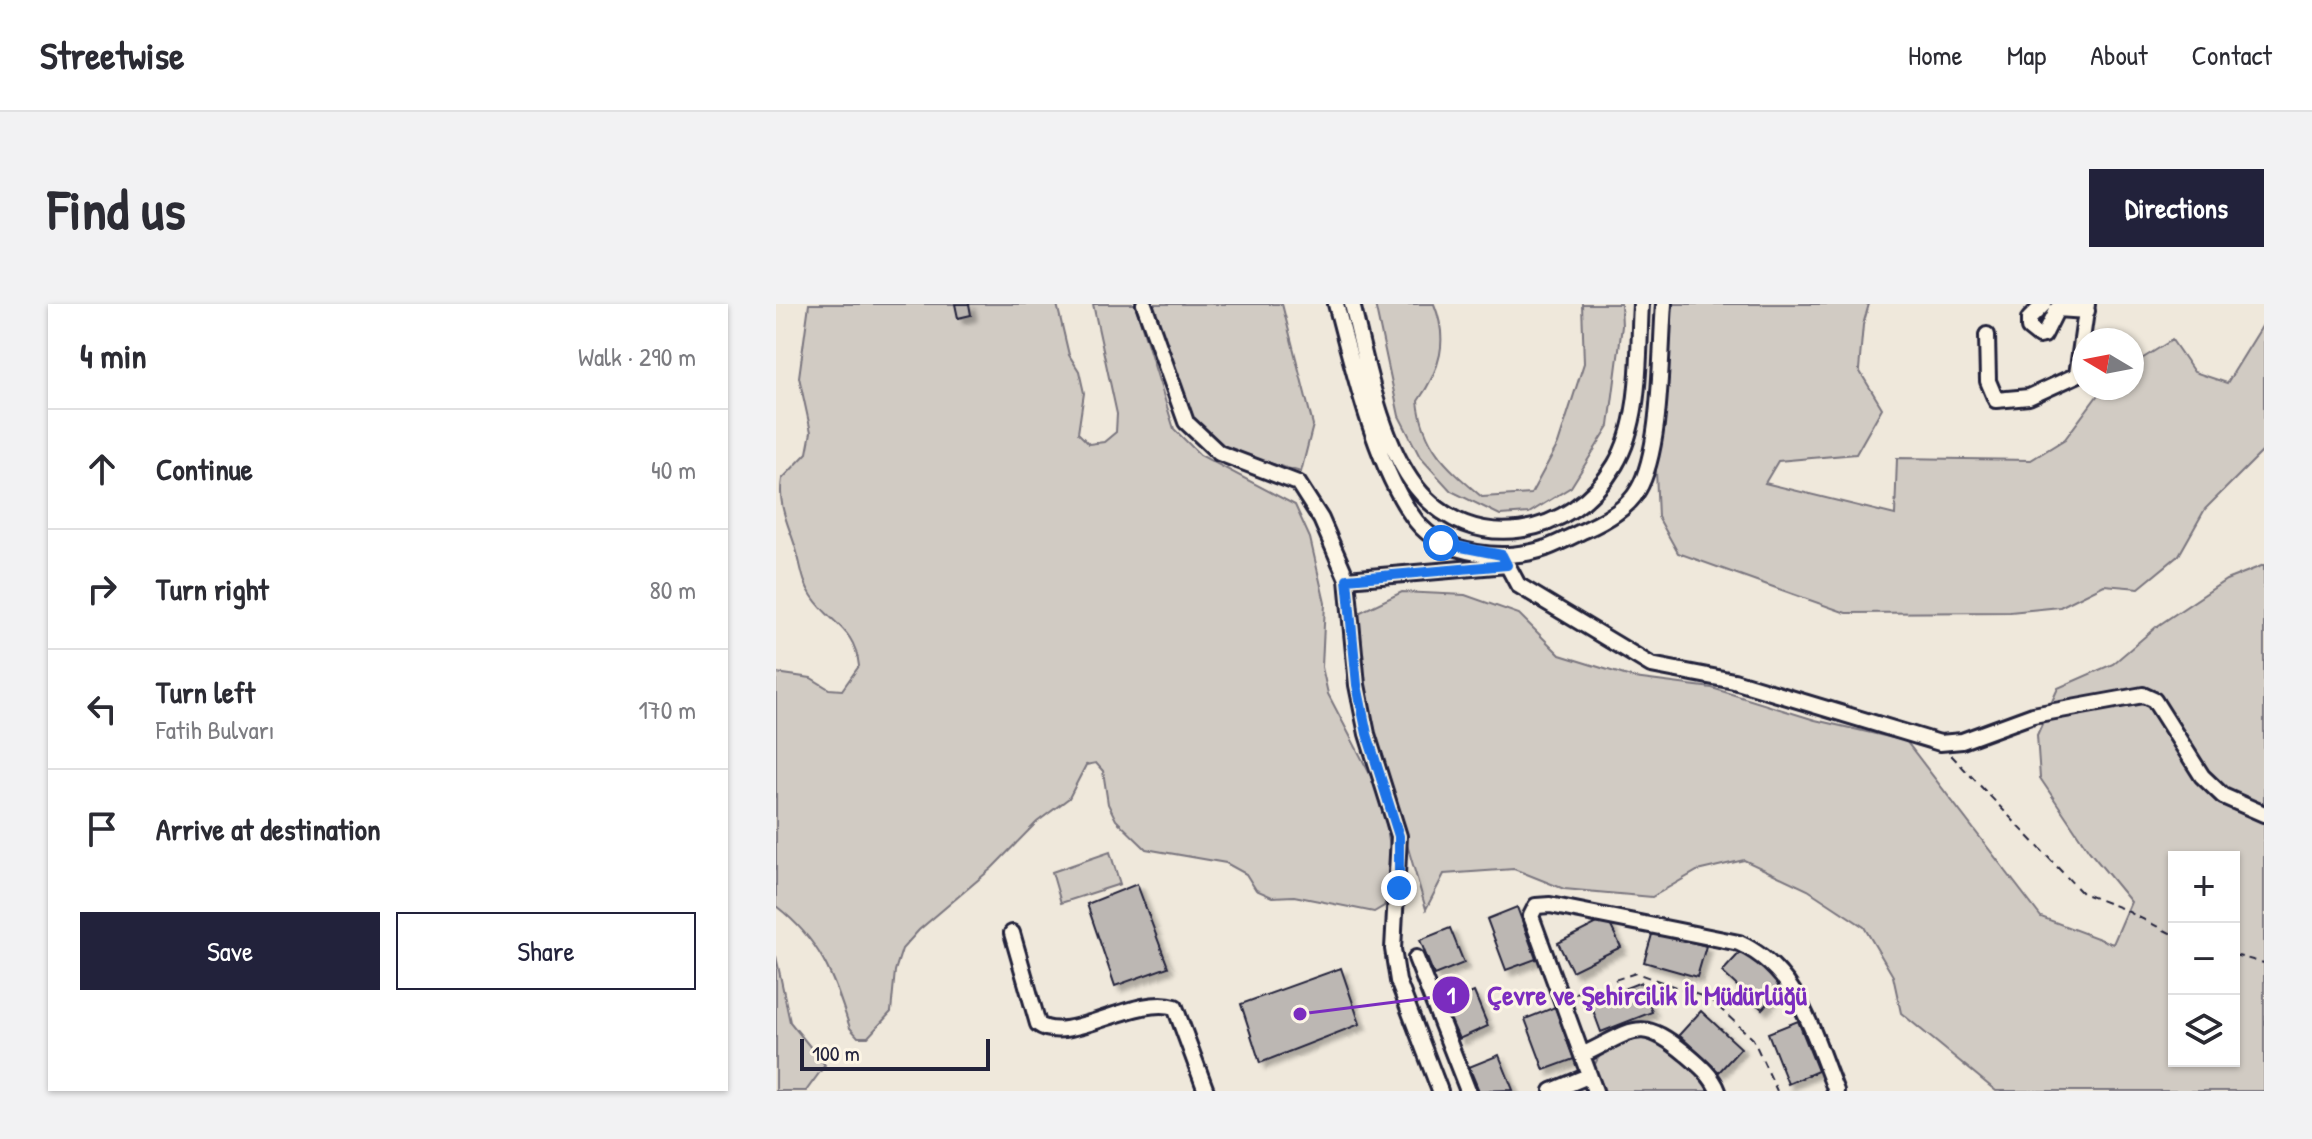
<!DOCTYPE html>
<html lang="en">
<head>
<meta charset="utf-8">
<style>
  body { margin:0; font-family:"Patrick Hand",sans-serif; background:#f2f2f3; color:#2b2b33 }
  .controls { position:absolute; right:24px; bottom:24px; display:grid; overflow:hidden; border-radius:0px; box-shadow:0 2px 6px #0004 }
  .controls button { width:72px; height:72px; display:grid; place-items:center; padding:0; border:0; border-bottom:2px solid #e1e1e2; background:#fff; color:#2b2b33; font:40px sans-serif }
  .compass { position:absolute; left:1296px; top:24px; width:72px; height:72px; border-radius:50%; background:#fff; box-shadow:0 2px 6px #0004; rotate:280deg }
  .scale { position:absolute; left:24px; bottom:20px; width:190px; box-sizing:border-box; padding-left:8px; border:4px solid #22223b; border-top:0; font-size:22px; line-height:28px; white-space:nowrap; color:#22223b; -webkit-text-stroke:6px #fcf5e5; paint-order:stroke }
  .stop { position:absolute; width:24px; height:24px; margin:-18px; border:6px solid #1a73e8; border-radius:50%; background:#fff }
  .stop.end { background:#1a73e8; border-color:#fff; box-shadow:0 2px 8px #0008 }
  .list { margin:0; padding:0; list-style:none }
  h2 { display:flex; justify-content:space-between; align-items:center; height:104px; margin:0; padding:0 32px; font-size:34px }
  h2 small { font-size:26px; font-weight:400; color:#7c7c81 }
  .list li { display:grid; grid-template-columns:52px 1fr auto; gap:24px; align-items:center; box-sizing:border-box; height:120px; padding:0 32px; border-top:2px solid #e1e1e2 }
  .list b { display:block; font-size:30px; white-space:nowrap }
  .list p { margin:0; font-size:26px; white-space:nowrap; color:#7c7c81 }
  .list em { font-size:26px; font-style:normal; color:#7c7c81 }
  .actions { display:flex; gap:16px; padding:24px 32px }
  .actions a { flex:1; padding:18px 0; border:2px solid #22223b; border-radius:0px; text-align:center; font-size:28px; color:#22223b }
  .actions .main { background:#22223b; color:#fff }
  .icon { flex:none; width:44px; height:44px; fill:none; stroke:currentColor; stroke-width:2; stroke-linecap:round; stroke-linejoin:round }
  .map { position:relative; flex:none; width:1488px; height:787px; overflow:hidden; border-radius:0px }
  header { display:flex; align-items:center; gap:48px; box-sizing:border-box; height:112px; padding:0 40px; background:#fff; border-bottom:2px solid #e1e1e2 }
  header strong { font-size:38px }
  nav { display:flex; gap:44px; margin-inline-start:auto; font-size:28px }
  .intro { display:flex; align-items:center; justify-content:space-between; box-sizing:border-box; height:192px; padding:0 48px }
  h1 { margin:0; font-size:56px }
  .button { padding:20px 36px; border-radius:0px; background:#22223b; color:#fff; font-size:28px; font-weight:700 }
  main { display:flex; gap:48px; padding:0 48px }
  aside { flex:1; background:#fff; border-radius:0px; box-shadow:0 2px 6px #0004 }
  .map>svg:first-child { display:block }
  .green { fill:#d1cbc3; stroke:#7a767f; stroke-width:2; fill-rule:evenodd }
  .building { fill:#bcb7b3; stroke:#22223b; stroke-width:2; filter:url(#shadow) }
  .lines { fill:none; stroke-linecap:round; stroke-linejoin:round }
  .minor-casing { stroke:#22223b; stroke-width:20 }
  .path { stroke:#22223b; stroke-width:2; stroke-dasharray:8 6; stroke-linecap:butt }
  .minor { stroke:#fcf5e5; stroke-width:14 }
  .route { stroke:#1a73e8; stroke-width:10 }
  .leader { fill:none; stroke:#7b2cbf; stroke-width:3 }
  .callout-dot { fill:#7b2cbf; stroke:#fcf5e5; stroke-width:3 }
  .mark-label { font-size:24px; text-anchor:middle; font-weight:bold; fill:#fff }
  .callout-label { font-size:28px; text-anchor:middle; font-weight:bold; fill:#7b2cbf; stroke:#fcf5e5; stroke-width:6; stroke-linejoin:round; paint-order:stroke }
</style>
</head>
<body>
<header>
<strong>Streetwise</strong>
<nav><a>Home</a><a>Map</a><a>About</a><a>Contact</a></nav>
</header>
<div class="intro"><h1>Find us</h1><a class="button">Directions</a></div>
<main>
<aside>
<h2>4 min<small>Walk · 290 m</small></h2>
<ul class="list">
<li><svg class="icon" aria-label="ahead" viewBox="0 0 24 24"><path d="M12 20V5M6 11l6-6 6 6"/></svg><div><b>Continue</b></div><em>40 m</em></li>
<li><svg class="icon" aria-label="right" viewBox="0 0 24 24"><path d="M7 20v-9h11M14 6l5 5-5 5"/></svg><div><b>Turn right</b></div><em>80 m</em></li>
<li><svg class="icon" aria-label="left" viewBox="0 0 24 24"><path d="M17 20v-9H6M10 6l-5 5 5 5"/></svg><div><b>Turn left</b><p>Fatih Bulvarı</p></div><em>170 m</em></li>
<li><svg class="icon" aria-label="arrive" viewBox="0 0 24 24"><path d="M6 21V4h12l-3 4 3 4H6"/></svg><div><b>Arrive at destination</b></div></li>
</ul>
<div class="actions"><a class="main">Save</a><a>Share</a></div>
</aside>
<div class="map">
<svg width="1488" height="787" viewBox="0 0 1488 787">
  <defs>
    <filter id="shadow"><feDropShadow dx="5.5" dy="5.5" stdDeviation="2" flood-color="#0004"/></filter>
  </defs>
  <rect width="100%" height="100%" fill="#efe8db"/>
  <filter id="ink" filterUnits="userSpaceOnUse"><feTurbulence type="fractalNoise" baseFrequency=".0125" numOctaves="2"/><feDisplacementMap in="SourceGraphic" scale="16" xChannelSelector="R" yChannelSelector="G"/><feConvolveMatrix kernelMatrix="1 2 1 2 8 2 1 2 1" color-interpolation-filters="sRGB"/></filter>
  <g filter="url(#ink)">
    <path class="green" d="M33 0H281L293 51 303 67 308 89 302 129 313 140 328 138 340 128 341 110 317 0H359L398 125 424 151 519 201 534 234 549 299 546 363 552 390 597 476 608 507 614 542 613 588 608 602 598 608 518 592 496 593 480 586 470 570 450 559 370 545 340 516 332 500 327 467 320 459 310 461 293 494 261 518 216 564 143 626 126 645 119 667 115 708 92 733H82L74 724C57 671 45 637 0 602V369L35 374 53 385 66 386 83 362C79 323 54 320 36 292 27 279 26 267 22 252 15 224 1 205 6 175L31 149 35 128 23 73Z
      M368 0H506L537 121 525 168 465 151 421 128Z
      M599 0H658C673 37 664 66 642 97 647 144 671 163 706 193L755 190 782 140 808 59 806 0H845L846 22 833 122 795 183 753 209 724 211 675 187 644 153 623 112Z
      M888 0H1093L1087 21 1083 66 1106 104 1080 150 1002 157 989 179 1119 211 1121 154 1255 156 1289 135 1327 84H1356V61L1396 36 1418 68 1451 79 1488 19V146L1429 205 1403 251 1363 284 1328 281 1284 303 1234 308 1070 309 902 249 882 213 880 166Z
      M1488 261V787H1220L1125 709 1117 672 1088 623 1032 586 968 556 921 567 876 593 788 585 738 565 668 570 650 605 601 439 575 385 574 313 626 288 689 291 743 310 784 351 858 374 936 384 1039 416 1130 437 1265 613 1337 640 1355 598 1313 547 1264 474 1261 431 1282 384 1337 360 1380 323 1450 276ZM1398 553H1458V757H1398Z
      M334 548 344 580 285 599 276 568Z
      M0 652 14 718 49 761 30 787H0Z
      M863 732 885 736 930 776 935 787H829L818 762C827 741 842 738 863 732Z"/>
    <path class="building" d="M179 0H193L195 11 182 14Z
      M361 580 392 663 339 682 311 600Z
      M741 603 760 655 730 666 711 615Z
      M831 614 845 643 796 667 782 639Z
      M674 624 688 659 658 671 644 636Z
      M877 627 930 642 921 673 868 658Z
      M968 644 1008 681 986 705 946 668Z
      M565 664 584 720 484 759 465 700Z
      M865 678 876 708 825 728 814 698Z
      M698 688 712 722 683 735 668 700Z
      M779 703 798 755 768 766 749 715Z
      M925 707 965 744 943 768 903 731Z
      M1022 717 1042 767 1012 780 992 729Z
      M723 751 737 786 703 787 693 763Z"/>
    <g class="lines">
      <g class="minor-casing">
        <path id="minor" d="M368 0 410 118 443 149 522 179 545 215 571 275 581 381 591 430 623 532 617 645 622 677 664 787
          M560 0C577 63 600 165 640 217 667 252 731 258 770 244 783 239 796 232 809 226 827 218 852 204 862 186 886 145 884 50 888 0
          M576 0C590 56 604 137 640 183 696 254 796 233 839 161 866 116 862 50 865 0
          M1268 0 1253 15V24L1263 32 1268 31 1281 5 1311 7
          M1211 31 1212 77 1220 96 1253 93 1301 71 1311 0
          M726 251 742 281 875 361 958 377 1164 439 1186 437 1257 411 1367 391 1378 396 1426 472 1447 492 1488 510
          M571 275 731 261
          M236 629 262 720C291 742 360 690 399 703L430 787
          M640 654 692 787
          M808 750C857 727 863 711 909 749 922 760 936 771 942 787
          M776 787 812 772
          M819 787 755 612 760 602 774 601 963 639C1023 666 1037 731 1060 787"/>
      </g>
      <path class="path" d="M1175 451 1306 589 1345 604 1398 631
        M1458 651 1488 659
        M799 689 860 669 934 695 977 735 1001 787"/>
      <use href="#minor" class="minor"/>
    </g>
  </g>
  <g class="lines" filter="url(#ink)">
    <path class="route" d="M623 584V532L591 430 581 381 571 275 731 261 726 251 665 239"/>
  </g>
  <path class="leader" d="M524 710L675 691"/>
  <g class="callout-dot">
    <circle cx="524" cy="710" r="8"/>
    <circle cx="675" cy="691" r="20"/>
  </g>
  <g class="mark-label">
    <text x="675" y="700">1</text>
  </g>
  <g class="callout-label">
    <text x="871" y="701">Çevre ve Şehircilik İl Müdürlüğü</text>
  </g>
</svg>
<div class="controls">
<button>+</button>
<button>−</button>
<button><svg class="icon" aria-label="layers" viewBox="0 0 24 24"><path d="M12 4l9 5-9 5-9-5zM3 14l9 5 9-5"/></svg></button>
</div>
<svg class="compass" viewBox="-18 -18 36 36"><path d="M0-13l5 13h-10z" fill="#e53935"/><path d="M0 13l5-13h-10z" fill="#7c7c81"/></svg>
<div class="scale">100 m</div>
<div class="stop" style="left:665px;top:239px"></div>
<div class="stop end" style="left:623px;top:584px"></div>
</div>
</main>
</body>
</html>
